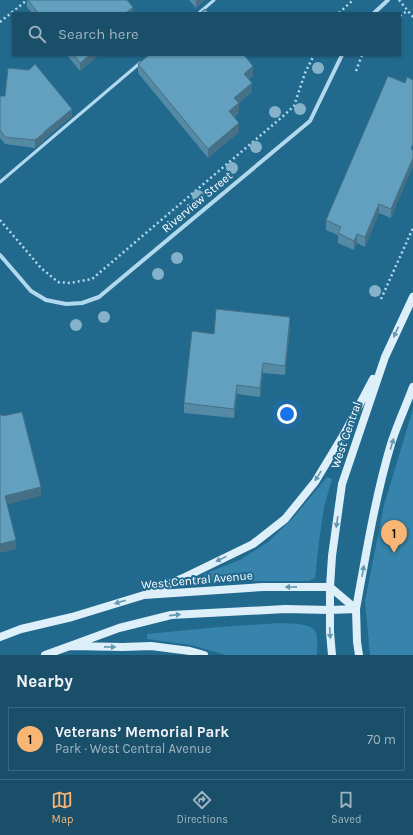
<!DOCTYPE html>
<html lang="en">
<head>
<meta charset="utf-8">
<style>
  body { margin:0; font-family:Karla,sans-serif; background:#235670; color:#f1f3f6 }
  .you { position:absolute; left:287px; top:414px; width:14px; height:14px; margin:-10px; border:3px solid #fff; border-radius:50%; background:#1a73e8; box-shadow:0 0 0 6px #1a73e833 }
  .badge { display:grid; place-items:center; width:26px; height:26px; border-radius:50%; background:#f8b573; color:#111; font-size:13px; font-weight:700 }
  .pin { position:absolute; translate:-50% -33px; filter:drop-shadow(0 1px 2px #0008) }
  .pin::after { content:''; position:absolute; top:21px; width:14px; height:12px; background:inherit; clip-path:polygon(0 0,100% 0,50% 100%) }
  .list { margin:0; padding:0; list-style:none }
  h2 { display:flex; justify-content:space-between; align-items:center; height:52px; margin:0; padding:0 16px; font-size:17px }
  h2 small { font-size:13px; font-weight:400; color:#9fb5c1 }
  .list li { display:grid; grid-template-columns:26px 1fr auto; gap:12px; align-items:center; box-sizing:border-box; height:64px; margin:0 8px 8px; padding:0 8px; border:1px solid #38667e; border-radius:0px }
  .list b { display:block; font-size:15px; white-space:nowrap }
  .list p { margin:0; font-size:13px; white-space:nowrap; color:#9fb5c1 }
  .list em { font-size:13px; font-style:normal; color:#9fb5c1 }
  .icon { flex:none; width:22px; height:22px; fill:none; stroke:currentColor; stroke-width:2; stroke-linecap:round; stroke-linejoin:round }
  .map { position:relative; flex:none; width:413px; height:655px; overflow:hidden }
  .search { position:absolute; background:#1a4f6a; box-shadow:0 1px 3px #0004; left:12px; right:12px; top:12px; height:44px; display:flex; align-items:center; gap:10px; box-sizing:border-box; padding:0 14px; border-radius:0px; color:#9fb5c1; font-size:15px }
  .sheet { height:124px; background:#1a4f6a }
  nav { display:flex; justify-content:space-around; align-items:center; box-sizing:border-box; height:56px; border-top:1px solid #38667e; background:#1a4f6a; font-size:11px; color:#9fb5c1 }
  nav a { display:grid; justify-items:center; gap:2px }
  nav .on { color:#f8b573 }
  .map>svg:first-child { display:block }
  .green { fill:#3684ab }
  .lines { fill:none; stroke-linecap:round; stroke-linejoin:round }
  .path { stroke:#b1d8ec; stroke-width:2.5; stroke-dasharray:2 3; stroke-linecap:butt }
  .lane { stroke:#b1d8ec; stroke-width:3 }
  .street { stroke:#b1d8ec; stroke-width:4 }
  .secondary { stroke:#ddeff9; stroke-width:8 }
  .tree { fill:#85b2c9 }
  .wall { fill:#558aa4 }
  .shaded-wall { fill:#457086 }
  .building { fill:#63a0bf; stroke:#457086 }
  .oneway { fill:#6398b3 }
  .labels { text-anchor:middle; stroke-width:4; stroke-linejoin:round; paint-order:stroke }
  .street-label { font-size:12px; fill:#fff; stroke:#22698e }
</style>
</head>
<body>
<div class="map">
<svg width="413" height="655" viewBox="0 0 413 655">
  <rect width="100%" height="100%" fill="#22698e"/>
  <path class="green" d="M413 409V655H370L365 601 384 505Z
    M327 477 332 479 324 507 319 542 315 578 309 581H206L204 574 240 560 268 542 294 517Z
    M280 623C290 624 312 622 316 633 318 637 317 649 317 655H226L191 645 147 639V634L219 627Z"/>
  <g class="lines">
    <path class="path" d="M399 0 413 17
      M339 13 353 0
      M400 16 407 11
      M0 22 27 0
      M356 71 362 55
      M0 220 41 268 58 282 70 283 92 279 281 118 294 106 305 73 314 55
      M381 299 413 228"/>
    <path class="lane" d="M199 13 214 0
      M0 182 140 63"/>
    <path class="street" d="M374 13 388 0
      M0 255 31 291 46 300 66 304 82 303 99 297 310 121 342 55"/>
    <path class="secondary" d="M150 592 183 578 253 544 285 519 315 482 344 434 373 379
      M0 637 21 629 72 617 144 595 263 587H330L356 609 357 642 359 655
      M70 646 119 628 171 615 285 609 330 610 356 609C366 554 375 498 391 444 397 425 406 406 413 387
      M45 655 70 646 123 647 151 646 190 651 204 655
      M332 655 330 632V587L332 556 342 484 385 357 413 297"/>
  </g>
  <g class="tree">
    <circle cx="318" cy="68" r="6"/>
    <circle cx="300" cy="109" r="6"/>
    <circle cx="275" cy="112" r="6"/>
    <circle cx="256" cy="147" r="6"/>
    <circle cx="232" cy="168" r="6"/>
    <circle cx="198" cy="196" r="6"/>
    <circle cx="177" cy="258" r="6"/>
    <circle cx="158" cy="274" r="6"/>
    <circle cx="375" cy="291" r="6"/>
    <circle cx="104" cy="317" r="6"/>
    <circle cx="76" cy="325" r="6"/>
  </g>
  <path class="wall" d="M27 0 133 13H32L27 7Z
    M189 0H205L196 8Z
    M67 55H99L80 71Z
    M138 64 253 76 248 79 252 92 239 103V112L234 117 239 132 208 158 138 73Z
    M405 83 391 218 379 213 365 247 357 243 354 250 338 243V235L326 230V220Z
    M0 100 72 116 44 140V141L35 148 5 144 0 138Z
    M290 327 285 375 263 373 260 397 237 394 234 418 184 413V403L214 334Z"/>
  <path class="shaded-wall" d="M196 0H205L196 8Z
    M133 7V13H126Z
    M90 55H99L80 71V63Z
    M253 66V76L244 83V74Z
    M252 83V92L234 107V98Z
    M239 103V112L229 120V111Z
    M72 109V116L44 140V141L35 148V140Z
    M239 123V132L208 158V149Z
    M413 158V167L391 218V209Z
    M379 204V213L365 247V237Z
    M357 234V243L354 250V241Z
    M290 317V327L285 375V366Z
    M263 363V373L260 397V388Z
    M237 385V394L234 418V409Z
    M41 487V496L5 505V496Z
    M16 540V549L0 553V544Z"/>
  <path class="building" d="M28 0H127L133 7 126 13H38Z
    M205 9 209 13H200Z
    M74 55H90L80 63Z
    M149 55H244L253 66 244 74 252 83 234 98 239 103 229 111 239 123 208 149 138 64Z
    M35 64 72 109 44 132V133L35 140 5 137 0 130V96H5L8 68 29 70Z
    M388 76 405 83 407 77 413 80V144L411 149 413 150V158L391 209 379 204 365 237 357 234 354 241 338 233 341 227 326 220Z
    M216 309 290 317 285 366 263 363 260 388 237 385 234 409 184 403 192 331 214 334Z
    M22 412 41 487 5 496 16 540 0 544V414L2 416Z"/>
  <defs><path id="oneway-solid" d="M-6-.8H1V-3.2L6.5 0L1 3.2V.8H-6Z"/></defs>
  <g class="oneway">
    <use href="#oneway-solid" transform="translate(396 332) rotate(115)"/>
    <use href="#oneway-solid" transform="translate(392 444) rotate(-73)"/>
    <use href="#oneway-solid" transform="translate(318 476) rotate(122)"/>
    <use href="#oneway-solid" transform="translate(337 522) rotate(98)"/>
    <use href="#oneway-solid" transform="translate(221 559) rotate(154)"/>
    <use href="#oneway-solid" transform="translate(363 571) rotate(-80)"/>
    <use href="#oneway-solid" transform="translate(291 587) rotate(179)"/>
    <use href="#oneway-solid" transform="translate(120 602) rotate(163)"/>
    <use href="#oneway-solid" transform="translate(175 615) rotate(-6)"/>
    <use href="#oneway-solid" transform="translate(330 633) rotate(87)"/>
    <use href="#oneway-solid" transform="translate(110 647) rotate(1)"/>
  </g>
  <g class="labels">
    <g class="street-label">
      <text transform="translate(197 202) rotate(-40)" y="4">Riverview Street</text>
      <text transform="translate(346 435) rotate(-71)" y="4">West Central</text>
      <text transform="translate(197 580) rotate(-5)" y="4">West Central Avenue</text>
    </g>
  </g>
</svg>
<div class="you"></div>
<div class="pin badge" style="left:394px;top:553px">1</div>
<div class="search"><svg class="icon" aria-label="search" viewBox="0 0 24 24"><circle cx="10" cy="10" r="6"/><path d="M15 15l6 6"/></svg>Search here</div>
</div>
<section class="sheet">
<h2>Nearby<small></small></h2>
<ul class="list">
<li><span class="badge">1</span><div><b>Veterans’ Memorial Park</b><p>Park · West Central Avenue</p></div><em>70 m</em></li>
</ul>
</section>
<nav>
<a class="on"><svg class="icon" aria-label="map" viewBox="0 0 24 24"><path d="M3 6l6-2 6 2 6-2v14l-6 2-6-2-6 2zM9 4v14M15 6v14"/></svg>Map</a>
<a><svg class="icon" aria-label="directions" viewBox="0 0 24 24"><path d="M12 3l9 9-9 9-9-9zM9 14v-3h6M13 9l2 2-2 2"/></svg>Directions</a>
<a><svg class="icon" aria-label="saved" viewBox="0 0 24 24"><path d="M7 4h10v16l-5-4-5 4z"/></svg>Saved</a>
</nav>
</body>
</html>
